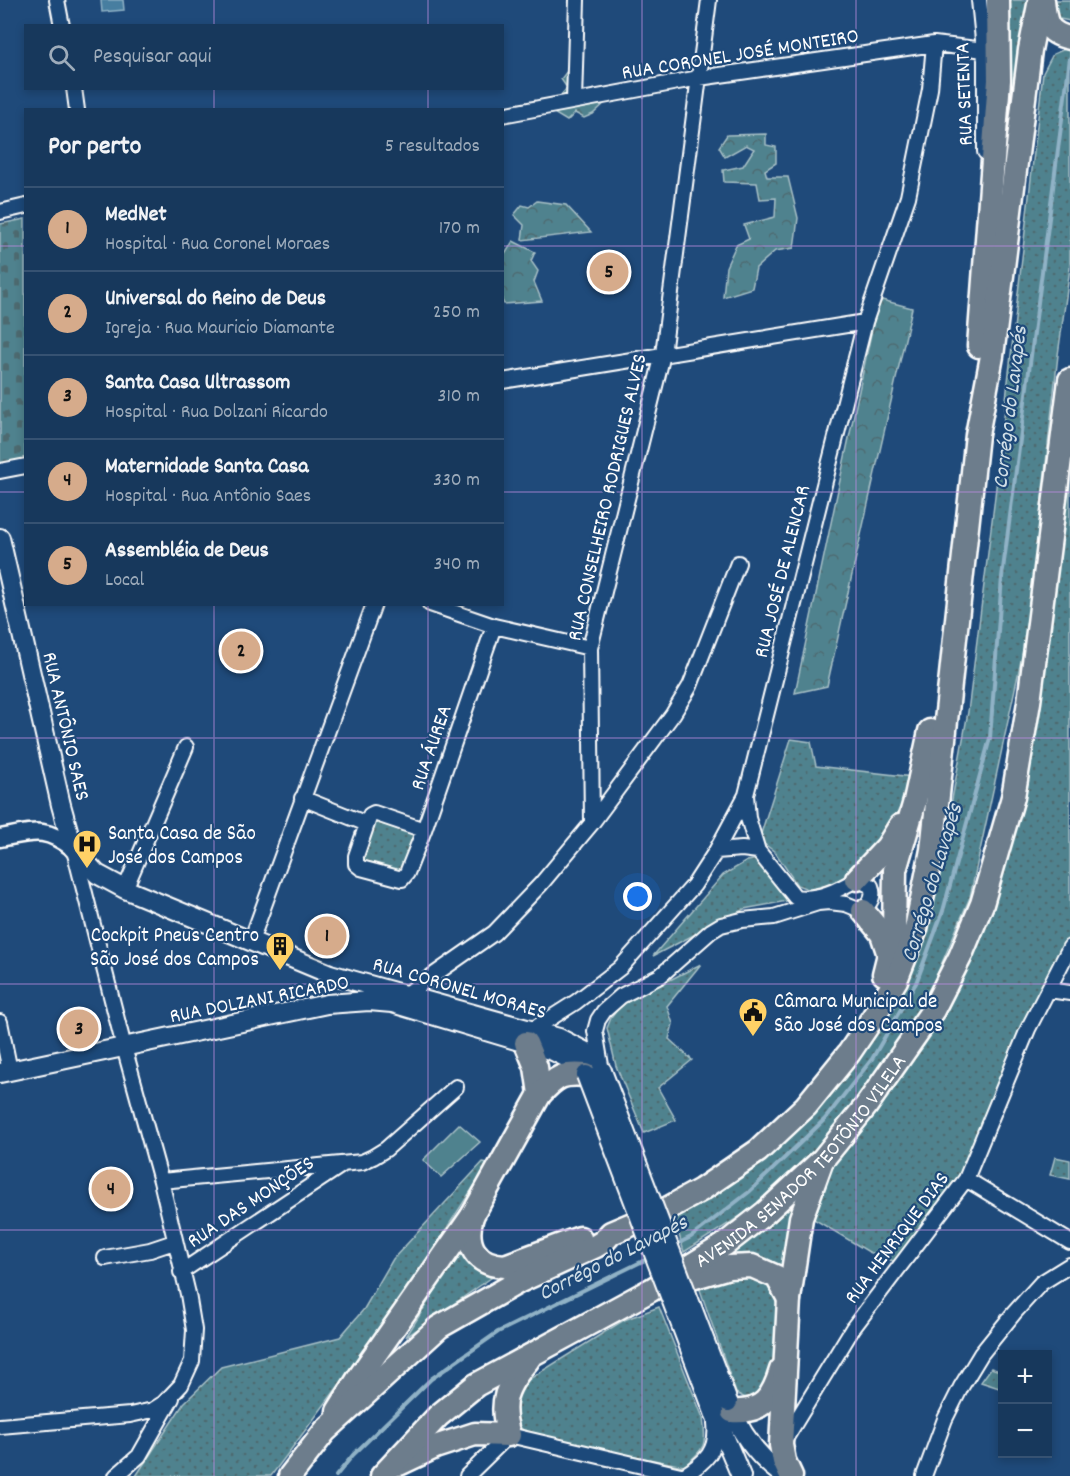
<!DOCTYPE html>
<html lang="pt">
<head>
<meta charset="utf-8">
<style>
  body { margin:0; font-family:Dekko,sans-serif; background:#203f62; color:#f1f3f6 }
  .controls { position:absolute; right:18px; bottom:18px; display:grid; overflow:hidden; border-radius:0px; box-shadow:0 3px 9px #0003 }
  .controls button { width:54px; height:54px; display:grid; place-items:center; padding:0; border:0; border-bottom:2px solid #365272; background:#17385c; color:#f1f3f6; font:30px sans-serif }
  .you { position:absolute; left:638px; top:897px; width:21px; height:21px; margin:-15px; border:4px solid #fff; border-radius:50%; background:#1a73e8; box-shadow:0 0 0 9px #1a73e833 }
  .badge { display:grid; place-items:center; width:39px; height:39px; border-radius:50%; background:#d6ab8b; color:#111; font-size:20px; font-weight:700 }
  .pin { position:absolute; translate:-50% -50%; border:3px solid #fff; box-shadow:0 2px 6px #0006 }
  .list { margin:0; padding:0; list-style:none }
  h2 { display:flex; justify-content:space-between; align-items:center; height:78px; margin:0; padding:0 24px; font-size:26px }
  h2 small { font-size:20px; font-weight:400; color:#9eacbb }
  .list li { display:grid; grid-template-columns:39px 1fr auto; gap:18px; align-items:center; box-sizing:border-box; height:84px; padding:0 24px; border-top:2px solid #365272 }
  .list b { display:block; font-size:22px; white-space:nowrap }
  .list p { margin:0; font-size:20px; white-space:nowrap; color:#9eacbb }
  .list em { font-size:20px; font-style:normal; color:#9eacbb }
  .icon { flex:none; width:33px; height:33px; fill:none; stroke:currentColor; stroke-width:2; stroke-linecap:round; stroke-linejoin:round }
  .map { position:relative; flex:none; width:1070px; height:1476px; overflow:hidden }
  .search { position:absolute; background:#17385c; box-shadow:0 3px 9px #0003; left:24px; top:24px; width:480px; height:66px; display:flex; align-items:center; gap:15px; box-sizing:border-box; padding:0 21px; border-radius:0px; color:#9eacbb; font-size:22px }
  .panel { position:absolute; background:#17385c; box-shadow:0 3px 9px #0003; left:24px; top:108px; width:480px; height:498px; border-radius:0px }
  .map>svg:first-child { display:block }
  .grass { fill:url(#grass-dots); stroke:#a8c0c6; stroke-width:1.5 }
  .forest { fill:url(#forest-crowns); stroke:#a8c0c6; stroke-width:1.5 }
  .cemetery { fill:url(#cemetery-stones); stroke:#a8c0c6; stroke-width:1.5 }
  .garden { fill:#50828e; stroke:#a8c0c6; stroke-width:1.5 }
  .water { fill:#467ea0; stroke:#90b2c6; stroke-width:1.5 }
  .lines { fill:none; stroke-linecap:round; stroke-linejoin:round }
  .stream { stroke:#90b2c6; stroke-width:4 }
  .minor-casing { stroke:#fff; stroke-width:18 }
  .tertiary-casing { stroke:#fff; stroke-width:21 }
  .secondary-casing { stroke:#fff; stroke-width:22 }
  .trunk-casing { stroke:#fff; stroke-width:27 }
  .minor { stroke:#1f4a7a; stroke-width:14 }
  .tertiary { stroke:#1f4a7a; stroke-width:16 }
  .secondary { stroke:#1f4a7a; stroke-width:18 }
  .trunk { stroke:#6d7d8c; stroke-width:22 }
  .secondary-bridge-casing { stroke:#fff; stroke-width:22; stroke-linecap:butt }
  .secondary-bridge { stroke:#1f4a7a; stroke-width:18 }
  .grid { fill:none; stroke:#b68bdc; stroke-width:1.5; stroke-opacity:0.55 }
  .labels { text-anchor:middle; stroke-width:4.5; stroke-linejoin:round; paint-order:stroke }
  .street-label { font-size:21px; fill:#fff; stroke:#1f4a7a }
  .poi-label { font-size:21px; fill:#fff; stroke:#1f4a7a; text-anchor:start }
  .water-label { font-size:22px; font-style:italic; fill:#d1dfe7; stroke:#1f4a7a }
</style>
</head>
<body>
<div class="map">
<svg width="1070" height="1476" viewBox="0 0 1070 1476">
  <defs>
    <pattern id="grass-dots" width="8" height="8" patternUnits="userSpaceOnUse" patternTransform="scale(1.5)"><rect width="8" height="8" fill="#50828e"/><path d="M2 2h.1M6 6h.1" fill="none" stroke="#4e6a70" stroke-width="1.8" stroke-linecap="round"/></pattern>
    <pattern id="forest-crowns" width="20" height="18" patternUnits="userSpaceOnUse" patternTransform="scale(1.5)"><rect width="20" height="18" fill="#50828e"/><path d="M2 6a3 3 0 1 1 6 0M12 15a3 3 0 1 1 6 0" fill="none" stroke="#4e6a70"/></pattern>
    <pattern id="cemetery-stones" width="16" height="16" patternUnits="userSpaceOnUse" patternTransform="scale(1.5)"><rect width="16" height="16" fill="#50828e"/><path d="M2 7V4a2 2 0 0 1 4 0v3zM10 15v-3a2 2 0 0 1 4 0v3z" fill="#4e6a70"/></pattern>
  </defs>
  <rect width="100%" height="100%" fill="#1f4a7a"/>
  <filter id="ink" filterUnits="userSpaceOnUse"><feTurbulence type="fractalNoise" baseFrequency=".0167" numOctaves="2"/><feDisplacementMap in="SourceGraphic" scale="12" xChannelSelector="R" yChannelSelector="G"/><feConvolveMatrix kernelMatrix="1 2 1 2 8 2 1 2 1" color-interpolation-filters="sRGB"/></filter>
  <g filter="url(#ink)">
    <path class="grass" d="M1009 0H1034L1001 244 1010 39Z
      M1047 0H1070V21L1060 19 1038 27Z
      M1065 49 1070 50V268L1058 355 1027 633 970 897 924 1005 818 1152 758 1205 684 1252 674 1217 855 1055 936 887 968 712 994 505 1043 73 1053 54Z
      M1070 457V936L1020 1036 962 1179 896 1262 869 1252 812 1218 826 1169 985 904Z
      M791 739 811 742 816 766 913 777 911 789 883 837 854 871 833 883 813 891 797 885 775 852 759 840Z
      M376 818 415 832 400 875 361 863Z
      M759 859 792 900 744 909 653 956 723 875 747 861Z
      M701 964 667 1006 673 1024 669 1039 692 1060 658 1088 676 1120 644 1133 616 1066 607 1028 611 1018 621 1005Z
      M1055 1157 1070 1160V1179L1050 1175Z
      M483 1162 489 1163 382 1328 271 1476H136L184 1403 221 1367 340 1337 364 1309 393 1259Z
      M798 1190 788 1274C769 1253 755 1254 728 1258Z
      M468 1237 472 1265 491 1278 406 1337Z
      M739 1276 767 1282 780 1300 774 1362 763 1396 747 1399 736 1393 699 1287 715 1281Z
      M659 1307 703 1418C707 1445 705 1449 684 1466L528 1435 514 1421 513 1403 523 1383 624 1320Z
      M991 1368 1002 1372V1389L981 1382Z"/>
    <path class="forest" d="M567 71 576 73 577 96 607 101 593 114 584 118 575 113 567 121 552 112 554 103 567 88 561 79Z
      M766 134V145L776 147V163L765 170 767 177H788L798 218 794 248 775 251 756 268 752 288 723 297 726 267 736 245 749 239 744 225 775 217 776 198 760 199 757 183 724 182 723 170 743 166 754 149 746 145 725 157 719 147 727 135Z
      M537 201 566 205 591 232 522 240 524 225 514 215 522 205 529 207Z
      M513 241 535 252 531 261 538 271 534 282 542 301 504 304 502 300 503 253H506Z
      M882 300 912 308 827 686 795 693 875 315Z"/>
    <path class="cemetery" d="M25 219V462L0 467V224Z"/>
    <path class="garden" d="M459 1124 480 1142 441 1177 423 1160Z"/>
    <path class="water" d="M101 0H123L124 10 102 12Z"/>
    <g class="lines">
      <path class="stream" d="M675 1245 691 1237 749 1192 825 1119 872 1059 916 983 943 911 990 738 1002 577 1070 58
        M336 1476 353 1455 431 1379 498 1332 649 1258"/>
      <g class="minor-casing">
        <path id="minor" d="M57 0 62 26
          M979 0 985 60V152
          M74 88 77 110
          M574 101 577 0
          M502 115 699 78 934 44 985 50
          M0 212 26 206
          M502 381 865 322
          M0 471 26 466
          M430 604 494 626 590 648
          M302 798 367 824 370 815 374 813 424 830
          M592 823 590 648 663 354 709 0
          M367 824 356 856V864L361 868 402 879 407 873 424 830 494 626
          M716 851 742 849 758 851
          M125 889 186 747
          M251 941 374 604
          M1049 990 1070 993
          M405 995 494 933 541 884 592 823 673 714 690 686 738 563
          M0 1022 10 1071
          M532 1030 576 1002 620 968 694 885 716 851 746 795 865 322 908 197 930 89 934 44
          M602 1071 595 1031 598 1020 604 1011 621 996 660 976 711 931 721 925 742 920 774 917 818 903 829 902 846 904 863 911C870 903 875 897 871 886L857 879C839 890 817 901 795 897L758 851 748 818 746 795
          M966 1179 1070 1242
          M161 1181 362 1162 373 1157 386 1149 456 1087
          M105 1258 150 1250 174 1242
          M181 1272 342 1165
          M0 1426 130 1415 153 1410 164 1403 181 1385 192 1361 194 1330 188 1294 161 1181 124 1047 74 850
          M784 1441 853 1328 966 1179 1028 1029 1070 947
          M116 1476 139 1456 172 1398
          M467 1476 509 1435 685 1476
          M683 1476C706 1462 718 1451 715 1423
          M924 1476 945 1419 961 1387 981 1354 1014 1313 1041 1283 1070 1265"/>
      </g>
      <g class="tertiary-casing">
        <path id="tertiary" d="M0 838C34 832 44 826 73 848"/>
      </g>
      <g class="secondary-casing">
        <path id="secondary" d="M0 538 61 805 73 848 97 874 125 889 330 974 559 1038 584 1051 602 1071
          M0 1073 327 1004 369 1001 392 1003 553 1051 571 1060 586 1075
          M728 1402C740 1433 757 1457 784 1476
          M714 1412 741 1476"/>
      </g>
      <g class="trunk-casing">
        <g id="trunk">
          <path d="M1043 0C1045 22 1046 33 1070 38"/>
          <path d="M979 346 999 80 998 0"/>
          <path d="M857 879 887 847 900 826"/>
          <path d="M863 911 882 934 889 955"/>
          <path d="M884 974 894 934 895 870 915 801 930 731"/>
          <path d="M526 1043 536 1067 540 1094"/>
          <path d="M472 1216C464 1244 475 1265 505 1266L580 1238"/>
          <path d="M678 1282 729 1267 752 1266 777 1277 789 1299"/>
          <path d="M338 1411 360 1376 472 1216 540 1094C557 1076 562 1073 586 1075"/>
          <path d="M732 1411C763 1413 773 1397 781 1370"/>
          <path d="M399 1464 435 1447 475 1434 509 1435C498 1401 507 1385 528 1360"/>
          <path d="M290 1476 325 1431 439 1327 520 1281 596 1246 604 1241 611 1233 663 1211 701 1190 758 1151 806 1106 849 1053 872 1019 896 980 916 929 932 850 977 435 992 356 1030 50 1040 0"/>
          <path id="s1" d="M382 1476 438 1416 476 1385 651 1290 724 1245 766 1212 823 1159 866 1106 933 1010 960 957 982 904 1013 797 1029 702 1070 380"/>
          <path d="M791 1476 784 1461 781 1445 789 1299 801 1218 821 1163"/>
        </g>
      </g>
      <use href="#minor" class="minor"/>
      <use href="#tertiary" class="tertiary"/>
      <use href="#secondary" class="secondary"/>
      <use href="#trunk" class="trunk"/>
      <g class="secondary-bridge-casing">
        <path id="secondary-bridge" d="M602 1071 728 1402
          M586 1075 714 1412"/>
      </g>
      <use href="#secondary-bridge" class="secondary-bridge"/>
    </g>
  </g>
  <path class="grid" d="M214 0V26M428 0V26M642 0V1476M856 0V1476M214 88V110M428 88V110M0 246H26M502 246H1070M0 492H26M502 492H1070M214 604V1476M428 604V1476M0 738H1070M0 984H1070M0 1230H1070"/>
  <defs>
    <g id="hospital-pin" transform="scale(1.5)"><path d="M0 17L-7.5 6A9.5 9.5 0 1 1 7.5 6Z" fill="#ffd166" stroke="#1f4a7a"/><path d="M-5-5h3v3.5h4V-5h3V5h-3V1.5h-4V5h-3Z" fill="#111"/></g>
    <g id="building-pin" transform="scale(1.5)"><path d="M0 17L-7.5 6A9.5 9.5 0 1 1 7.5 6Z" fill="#ffd166" stroke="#1f4a7a"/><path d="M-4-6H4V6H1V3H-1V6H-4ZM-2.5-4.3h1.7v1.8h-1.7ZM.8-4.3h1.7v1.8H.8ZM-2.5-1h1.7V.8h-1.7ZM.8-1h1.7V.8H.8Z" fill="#111"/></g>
    <g id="civic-pin" transform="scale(1.5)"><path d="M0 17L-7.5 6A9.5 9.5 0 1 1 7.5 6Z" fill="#ffd166" stroke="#1f4a7a"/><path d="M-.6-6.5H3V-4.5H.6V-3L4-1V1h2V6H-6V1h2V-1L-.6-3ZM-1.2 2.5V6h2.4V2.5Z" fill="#111"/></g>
  </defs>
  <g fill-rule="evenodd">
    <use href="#hospital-pin" x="87" y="844"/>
    <use href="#building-pin" x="280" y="946"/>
    <use href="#civic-pin" x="753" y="1012"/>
  </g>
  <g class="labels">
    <g class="street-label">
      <text transform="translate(740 53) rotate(-9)" y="7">RUA CORONEL JOSÉ MONTEIRO</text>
      <text transform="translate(963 94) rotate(-92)" y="7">RUA SETENTA</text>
      <text transform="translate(606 497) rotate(-77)" y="7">RUA CONSELHEIRO RODRIGUES ALVES</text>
      <text transform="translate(781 571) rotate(-76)" y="7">RUA JOSÉ DE ALENCAR</text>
      <text transform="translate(67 726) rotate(77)" y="7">RUA ANTÔNIO SAES</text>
      <text transform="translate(430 747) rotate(-71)" y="7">RUA ÁUREA</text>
      <text transform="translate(460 987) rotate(16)" y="7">RUA CORONEL MORAES</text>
      <text transform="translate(259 998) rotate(-11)" y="7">RUA DOLZANI RICARDO</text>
      <text dy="7" stroke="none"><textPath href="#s1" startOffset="530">AVENIDA SENADOR TEOTÔNIO VILELA</textPath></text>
      <text transform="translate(250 1201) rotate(-34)" y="7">RUA DAS MONÇÕES</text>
      <text transform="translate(896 1237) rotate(-53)" y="7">RUA HENRIQUE DIAS</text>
    </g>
    <g class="poi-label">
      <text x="108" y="839">Santa Casa de São<tspan x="108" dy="24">José dos Campos</tspan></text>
      <text x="259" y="941" text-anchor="end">Cockpit Pneus Centro<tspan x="259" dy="24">São José dos Campos</tspan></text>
      <text x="774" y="1007">Câmara Municipal de<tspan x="774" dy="24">São José dos Campos</tspan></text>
    </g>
    <g class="water-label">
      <text transform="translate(1008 407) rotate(-83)" y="8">Corrégo do Lavapés</text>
      <text transform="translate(930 882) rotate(-73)" y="8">Corrégo do Lavapés</text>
      <text transform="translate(612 1256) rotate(-27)" y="8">Corrégo do Lavapés</text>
    </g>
  </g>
</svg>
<div class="controls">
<button>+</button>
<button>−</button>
</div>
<div class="you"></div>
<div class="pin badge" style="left:327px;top:936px">1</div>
<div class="pin badge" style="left:241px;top:651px">2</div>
<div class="pin badge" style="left:79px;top:1029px">3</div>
<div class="pin badge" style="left:111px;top:1189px">4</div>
<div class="pin badge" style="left:609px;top:272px">5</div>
<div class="search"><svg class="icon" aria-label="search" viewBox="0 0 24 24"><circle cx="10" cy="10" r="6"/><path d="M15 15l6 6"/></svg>Pesquisar aqui</div>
<section class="panel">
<h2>Por perto<small>5 resultados</small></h2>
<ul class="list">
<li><span class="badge">1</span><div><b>MedNet</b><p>Hospital · Rua Coronel Moraes</p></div><em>170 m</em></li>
<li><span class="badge">2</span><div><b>Universal do Reino de Deus</b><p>Igreja · Rua Mauricio Diamante</p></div><em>250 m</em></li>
<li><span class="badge">3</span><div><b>Santa Casa Ultrassom</b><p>Hospital · Rua Dolzani Ricardo</p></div><em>310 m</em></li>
<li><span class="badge">4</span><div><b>Maternidade Santa Casa</b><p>Hospital · Rua Antônio Saes</p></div><em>330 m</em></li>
<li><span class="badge">5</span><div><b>Assembléia de Deus</b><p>Local</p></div><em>340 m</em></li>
</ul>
</section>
</div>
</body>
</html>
